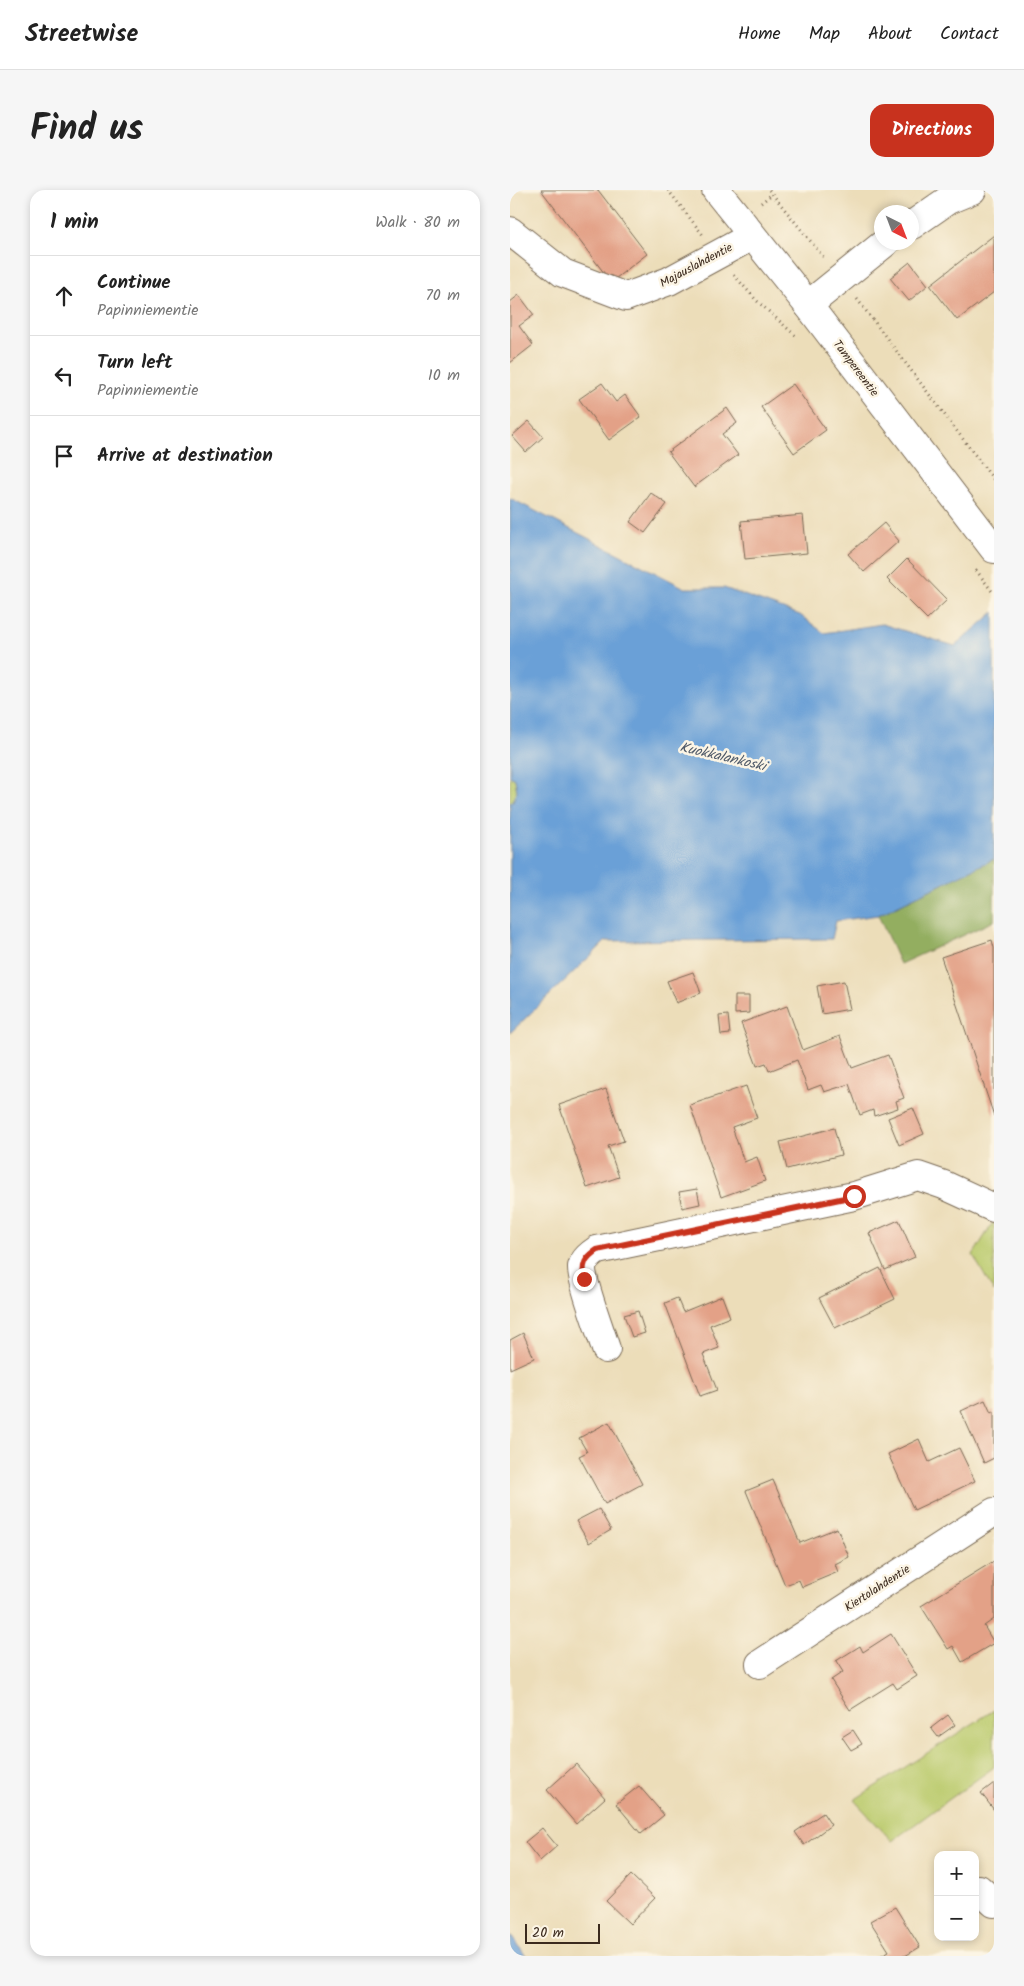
<!DOCTYPE html>
<html lang="en">
<head>
<meta charset="utf-8">
<style>
  body { margin:0; font-family:Kalam,sans-serif; background:#f6f6f6; color:#222 }
  .controls { position:absolute; right:15px; bottom:15px; display:grid; overflow:hidden; border-radius:10px; box-shadow:0 2px 8px #0003 }
  .controls button { width:45px; height:45px; display:grid; place-items:center; padding:0; border:0; border-bottom:1px solid #e0e0e0; background:#fff; color:#222; font:25px sans-serif }
  .compass { position:absolute; left:364px; top:15px; width:45px; height:45px; border-radius:50%; background:#fff; box-shadow:0 2px 8px #0003; rotate:138deg }
  .scale { position:absolute; left:15px; bottom:12px; width:75px; box-sizing:border-box; padding-left:5px; border:2px solid #3b2a1e; border-top:0; font-size:14px; line-height:18px; white-space:nowrap; color:#3b2a1e; -webkit-text-stroke:4px #fcf5e5; paint-order:stroke }
  .stop { position:absolute; width:15px; height:15px; margin:-11px; border:4px solid #c8321e; border-radius:50%; background:#fff }
  .stop.end { background:#c8321e; border-color:#fff; box-shadow:0 1px 5px #0008 }
  .list { margin:0; padding:0; list-style:none }
  h2 { display:flex; justify-content:space-between; align-items:center; height:65px; margin:0; padding:0 20px; font-size:21px }
  h2 small { font-size:16px; font-weight:400; color:#767676 }
  .list li { display:grid; grid-template-columns:32px 1fr auto; gap:15px; align-items:center; box-sizing:border-box; height:80px; padding:0 20px; border-top:1px solid #e0e0e0 }
  .list b { display:block; font-size:19px; white-space:nowrap }
  .list p { margin:0; font-size:16px; white-space:nowrap; color:#767676 }
  .list em { font-size:16px; font-style:normal; color:#767676 }
  .icon { flex:none; width:28px; height:28px; fill:none; stroke:currentColor; stroke-width:2; stroke-linecap:round; stroke-linejoin:round }
  .map { position:relative; flex:none; width:484px; height:1766px; overflow:hidden; border-radius:15px }
  header { display:flex; align-items:center; gap:30px; box-sizing:border-box; height:70px; padding:0 25px; background:#fff; border-bottom:1px solid #e0e0e0 }
  header strong { font-size:24px }
  nav { display:flex; gap:28px; margin-inline-start:auto; font-size:18px }
  .intro { display:flex; align-items:center; justify-content:space-between; box-sizing:border-box; height:120px; padding:0 30px }
  h1 { margin:0; font-size:35px }
  .button { padding:12px 22px; border-radius:15px; background:#c8321e; color:#fff; font-size:18px; font-weight:700 }
  main { display:flex; gap:30px; padding:0 30px }
  aside { flex:1; background:#fff; border-radius:15px; box-shadow:0 2px 8px #0003 }
  .map>svg:first-child { display:block }
  .green { fill:#baca6c; stroke:#7a7a45 }
  .forest { fill:#93ae60; stroke:#676c3f }
  .water { fill:#6aa0d7; stroke:#52657a }
  .building { fill:#e3a187 }
  .lines { fill:none; stroke-linecap:round; stroke-linejoin:round }
  .minor-casing { stroke:#796954; stroke-width:30 }
  .major-casing { stroke:#796954; stroke-width:30 }
  .path { stroke:#796954; stroke-width:3; stroke-dasharray:1 4; stroke-linecap:butt }
  .minor { stroke:#fff; stroke-width:28 }
  .major { stroke:#fff; stroke-width:28 }
  .route { stroke:#c8321e; stroke-width:6 }
  .labels { text-anchor:middle; stroke-width:5; stroke-linejoin:round; paint-order:stroke }
  .street-label { font-size:12px; fill:#3b2a1e; stroke:#fcf5e5 }
  .water-label { font-size:14px; font-style:italic; fill:#4e5968; stroke:#fcf5e5 }
</style>
</head>
<body>
<header>
<strong>Streetwise</strong>
<nav><a>Home</a><a>Map</a><a>About</a><a>Contact</a></nav>
</header>
<div class="intro"><h1>Find us</h1><a class="button">Directions</a></div>
<main>
<aside>
<h2>1 min<small>Walk · 80 m</small></h2>
<ul class="list">
<li><svg class="icon" aria-label="ahead" viewBox="0 0 24 24"><path d="M12 20V5M6 11l6-6 6 6"/></svg><div><b>Continue</b><p>Papinniementie</p></div><em>70 m</em></li>
<li><svg class="icon" aria-label="left" viewBox="0 0 24 24"><path d="M17 20v-9H6M10 6l-5 5 5 5"/></svg><div><b>Turn left</b><p>Papinniementie</p></div><em>10 m</em></li>
<li><svg class="icon" aria-label="arrive" viewBox="0 0 24 24"><path d="M6 21V4h12l-3 4 3 4H6"/></svg><div><b>Arrive at destination</b></div></li>
</ul>
</aside>
<div class="map">
<svg width="484" height="1766" viewBox="0 0 484 1766">
  <rect width="100%" height="100%" fill="#fcf5e5"/>
  <filter id="ink" filterUnits="userSpaceOnUse"><feTurbulence type="fractalNoise" baseFrequency=".02" numOctaves="2"/><feDisplacementMap in="SourceGraphic" scale="10" xChannelSelector="R" yChannelSelector="G"/><feConvolveMatrix kernelMatrix="1 2 1 2 8 2 1 2 1" color-interpolation-filters="sRGB"/></filter>
  <filter id="wash" filterUnits="userSpaceOnUse"><feTurbulence type="fractalNoise" baseFrequency=".0096" numOctaves="4" result="noise"/><feDisplacementMap in="SourceGraphic" scale="20" xChannelSelector="R" yChannelSelector="G"/><feGaussianBlur stdDeviation="1.12" result="paint"/><feColorMatrix in="noise" values="0 0 0 0 0 0 0 0 0 0 0 0 0 0 0 0 0 1.4 0 .05"/><feComposite in="paint" operator="in"/></filter>
  <g filter="url(#wash)">
    <rect width="100%" height="100%" fill="#ecddb9"/>
    <path class="green" d="M0 586 5 589 7 601 3 611 0 613Z
      M484 1031V1102L463 1065Z
      M484 1520V1577L382 1651 344 1610Z"/>
    <path class="forest" d="M484 669V731L390 774 368 725Z"/>
    <path class="water" d="M0 308 175 398H214L290 425 314 443 372 434 445 456 484 422V669L368 725 326 731 322 749 96 751 0 843V613L3 611 7 601 5 589 0 586Z
      M0 1745 16 1766H0Z"/>
    <g id="blocks">
      <path class="building" d="M31 0H88L137 64 101 92Z
        M484 45V102L447 130 420 95Z
        M400 72 418 95 399 111 380 88Z
        M9 105 24 125 9 136 23 155 0 173V112Z
        M92 193 106 212 115 205 131 227 99 250 69 209Z
        M283 194 316 240 284 263 251 217Z
        M217 218 227 233 212 244 228 265 184 297 158 262Z
        M19 231 33 247 16 262 2 246Z
        M141 303 157 314 135 343 120 332Z
        M293 325 297 363 235 369 231 331Z
        M374 333 389 351 354 382 338 364Z
        M397 369 437 410 417 429 377 389Z
        M482 750 484 758V926L431 767Z
        M183 782 191 803 166 813 157 791Z
        M334 791 340 819 312 824 307 796Z
        M225 806H239V823L225 824Z
        M277 816 293 860 330 846 342 878 378 865 394 908 386 911 388 918 364 926 363 920 350 925 339 894 314 902 311 895 298 900 287 870 259 881 256 873 247 876 231 833Z
        M218 825 220 844 211 845 209 826Z
        M236 896 247 928 222 937 234 972 247 967 255 991 211 1007 180 915Z
        M96 899 114 951 98 956 109 987 77 998 49 915Z
        M403 918 414 944 389 955 378 928Z
        M324 938 331 965 277 979 270 952Z
        M187 999 190 1014 172 1018 169 1002Z
        M389 1030 405 1067 375 1080 359 1043Z
        M370 1078 385 1109 325 1138 309 1108Z
        M212 1106 220 1127 200 1135 209 1158 193 1164 207 1200 190 1206 155 1113 167 1108 173 1122Z
        M128 1121 135 1143 122 1147 114 1125Z
        M13 1143 24 1168 0 1179V1150Z
        M475 1210 481 1223 484 1221V1268L474 1273 451 1221Z
        M99 1232 132 1294 95 1314 69 1266 77 1262 69 1248Z
        M409 1249 419 1272 449 1258 465 1291 404 1320 378 1264Z
        M263 1290 290 1353 327 1338 339 1367 325 1374 328 1382 292 1397 289 1390 275 1395 236 1301Z
        M89 1319 101 1340 79 1353 66 1331Z
        M484 1371V1429L474 1436 484 1453 452 1472 443 1456 438 1459 411 1416Z
        M381 1444 407 1486 387 1499 383 1493 340 1520 321 1490 333 1482 326 1471 350 1456 353 1462Z
        M438 1525 445 1535 428 1547 421 1538Z
        M343 1540 352 1554 341 1560 332 1547Z
        M66 1574 95 1608 66 1634 37 1600Z
        M484 1593V1620L471 1603Z
        M129 1596 154 1625 131 1644 106 1614Z
        M313 1623 321 1635 294 1655 285 1642Z
        M32 1638 47 1656 30 1671 15 1652Z
        M121 1685 145 1708 120 1734 96 1711Z
        M385 1717 410 1757 395 1766H370L379 1761 360 1731Z"/>
    </g>
  </g>
  <g filter="url(#ink)">
    <use href="#blocks" fill-opacity="0" stroke="#796954" stroke-width="1"/>
    <g class="lines">
      <g class="minor-casing">
        <path id="minor" d="M402 35 438 10 462 0
          M0 41 53 83 116 107 159 91 242 46
          M298 115 376 52
          M96 1159C91 1143 71 1090 72 1077 74 1069 81 1064 87 1060L344 1006 408 986 434 995 484 1018
          M250 1474 484 1322
          M469 1699 484 1713"/>
      </g>
      <g class="major-casing">
        <path id="major" d="M206 0 298 115 484 359"/>
      </g>
      <path class="path" d="M158 0 193 45
        M259 0 315 69
        M251 13 262 4
        M224 85 246 110 287 147
        M347 109 484 290
        M466 380 484 404"/>
      <use href="#minor" class="minor"/>
      <use href="#major" class="major"/>
    </g>
  </g>
  <g class="lines" filter="url(#ink)">
    <path class="route" d="M74 1089C72 1074 75 1068 87 1060L344 1006"/>
  </g>
  <g class="labels">
    <g class="street-label">
      <text transform="translate(186 75) rotate(-28)" y="4">Majauslahdentie</text>
      <text transform="translate(346 178) rotate(53)" y="4">Tampereentie</text>
      <text transform="translate(367 1398) rotate(-33)" y="4">Kiertolahdentie</text>
    </g>
    <g class="water-label">
      <text transform="translate(213 566) rotate(13)" y="5">Kuokkalankoski</text>
    </g>
  </g>
</svg>
<div class="controls">
<button>+</button>
<button>−</button>
</div>
<svg class="compass" viewBox="-18 -18 36 36"><path d="M0-13l5 13h-10z" fill="#e53935"/><path d="M0 13l5-13h-10z" fill="#767676"/></svg>
<div class="scale">20 m</div>
<div class="stop" style="left:344px;top:1006px"></div>
<div class="stop end" style="left:74px;top:1089px"></div>
</div>
</main>
</body>
</html>
